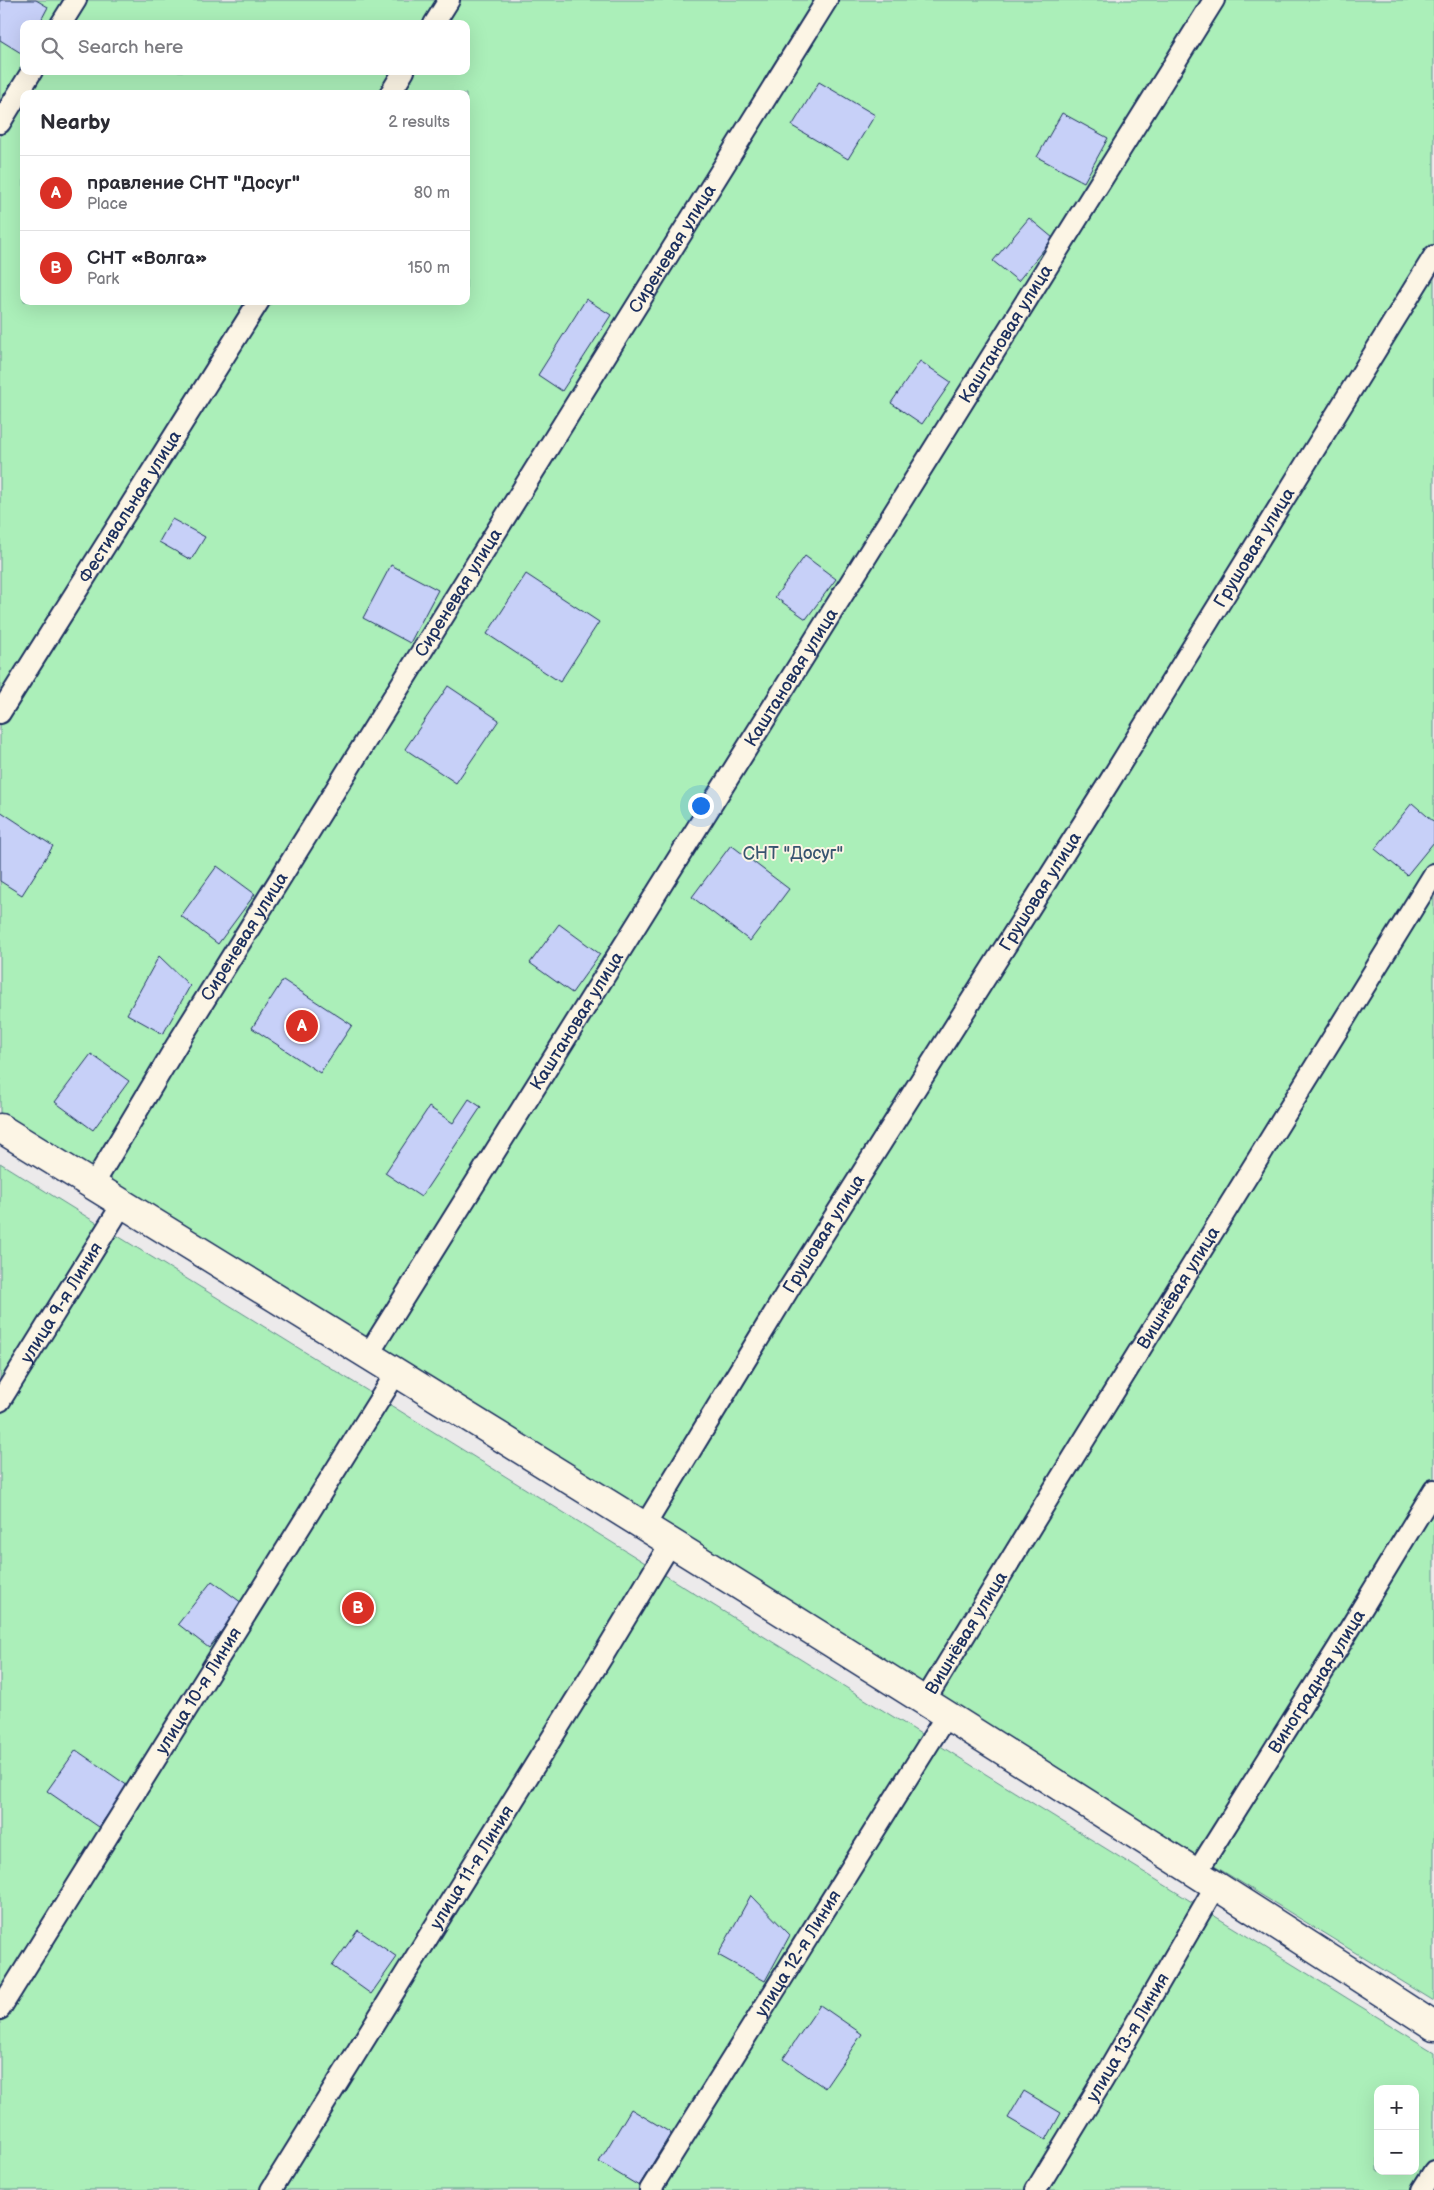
<!DOCTYPE html>
<html lang="en">
<head>
<meta charset="utf-8">
<style>
  body { margin:0; font-family:"Balsamiq Sans",sans-serif; background:#f2f2f3; color:#2b2b33 }
  .controls { position:absolute; right:15px; bottom:15px; display:grid; overflow:hidden; border-radius:10px; box-shadow:0 5px 20px #0002 }
  .controls button { width:45px; height:45px; display:grid; place-items:center; padding:0; border:0; border-bottom:1px solid #e1e1e2; background:#fff; color:#2b2b33; font:25px sans-serif }
  .you { position:absolute; left:700px; top:805px; width:18px; height:18px; margin:-12px; border:4px solid #fff; border-radius:50%; background:#1a73e8; box-shadow:0 0 0 8px #1a73e833 }
  .badge { display:grid; place-items:center; width:32px; height:32px; border-radius:50%; background:#d93025; color:#fff; font-size:16px; font-weight:700 }
  .pin { position:absolute; translate:-50% -50%; border:2px solid #fff; box-shadow:0 1px 5px #0006 }
  .list { margin:0; padding:0; list-style:none }
  h2 { display:flex; justify-content:space-between; align-items:center; height:65px; margin:0; padding:0 20px; font-size:21px }
  h2 small { font-size:16px; font-weight:400; color:#7c7c81 }
  .list li { display:grid; grid-template-columns:32px 1fr auto; gap:15px; align-items:center; box-sizing:border-box; height:75px; padding:0 20px; border-top:1px solid #e1e1e2 }
  .list b { display:block; font-size:19px; white-space:nowrap }
  .list p { margin:0; font-size:16px; white-space:nowrap; color:#7c7c81 }
  .list em { font-size:16px; font-style:normal; color:#7c7c81 }
  .icon { flex:none; width:28px; height:28px; fill:none; stroke:currentColor; stroke-width:2; stroke-linecap:round; stroke-linejoin:round }
  .map { position:relative; flex:none; width:1434px; height:2190px; overflow:hidden }
  .search { position:absolute; background:#fff; box-shadow:0 5px 20px #0002; left:20px; top:20px; width:450px; height:55px; display:flex; align-items:center; gap:12px; box-sizing:border-box; padding:0 18px; border-radius:10px; color:#7c7c81; font-size:19px }
  .panel { position:absolute; background:#fff; box-shadow:0 5px 20px #0002; left:20px; top:90px; width:450px; height:215px; border-radius:10px }
  .map>svg:first-child { display:block }
  .green { fill:#abefb9; stroke:#638f8c; fill-rule:evenodd }
  .building { fill:#c7d0f8; stroke:#1b2f5e }
  .lines { fill:none; stroke-linecap:round; stroke-linejoin:round }
  .service-casing { stroke:#1b2f5e; stroke-width:24 }
  .minor-casing { stroke:#1b2f5e; stroke-width:31 }
  .service { stroke:#fcf5e5; stroke-width:20 }
  .minor { stroke:#fcf5e5; stroke-width:28 }
  .labels { text-anchor:middle; stroke-width:4; stroke-linejoin:round; paint-order:stroke }
  .street-label { font-size:18px; fill:#1b2f5e; stroke:#fcf5e5 }
  .park-label { font-size:18px; fill:#385570; stroke:#fcf5e5 }
</style>
</head>
<body>
<div class="map">
<svg width="1434" height="2190" viewBox="0 0 1434 2190">
  <rect width="100%" height="100%" fill="#eceaeb"/>
  <filter id="ink" filterUnits="userSpaceOnUse"><feTurbulence type="fractalNoise" baseFrequency=".02" numOctaves="2"/><feDisplacementMap in="SourceGraphic" scale="10" xChannelSelector="R" yChannelSelector="G"/><feConvolveMatrix kernelMatrix="1 2 1 2 8 2 1 2 1" color-interpolation-filters="sRGB"/></filter>
  <g filter="url(#ink)">
    <path class="green" d="M0 0H1434V2001L0 1120ZM24 24H466V71H24ZM24 94H466V301H24Z
      M0 1163 1434 2052V2190H0ZM1378 2089H1415V2171H1378Z"/>
    <path class="building" d="M0 0H36L48 7 39 24H24V49L21 53 0 40Z
      M819 82 875 115 848 159 792 126Z
      M1062 113 1108 138 1084 182 1037 157Z
      M1029 218 1053 238 1018 281 993 261Z
      M586 299 611 315 562 391 538 375Z
      M920 361 951 382 922 424 891 403Z
      M172 519 205 537 191 560 159 542Z
      M805 556 836 579 806 619 775 597Z
      M391 565 438 590 410 643 363 618Z
      M526 574 599 622 560 682 487 634Z
      M448 686 499 720 456 783 405 749Z
      M1412 803 1434 822V842L1407 875 1375 849Z
      M0 811 53 846 22 895 0 881Z
      M731 845 789 889 750 941 692 897Z
      M217 866 255 894 218 944 181 916Z
      M559 924 600 954 572 993 530 963Z
      M159 956 190 986 163 1034 127 1014Z
      M283 980 352 1025 320 1073 252 1028Z
      M91 1054 129 1081 93 1130 55 1102Z
      M469 1099 481 1107 421 1197 385 1173 429 1107 453 1123Z
      M212 1581 242 1603 209 1648 178 1624Z
      M76 1750 128 1786 99 1827 47 1791Z
      M751 1895 790 1935 765 1981 718 1955Z
      M358 1930 397 1957 371 1994 332 1966Z
      M820 2005 862 2034 825 2088 783 2059Z
      M1024 2091 1061 2113 1046 2140 1008 2118Z
      M631 2109 671 2133 639 2186 599 2162Z"/>
    <g class="lines">
      <g class="service-casing">
        <g id="service">
          <path d="M61 24 76 0"/>
          <path d="M434 24 449 0"/>
          <path d="M390 94 404 71"/>
          <path d="M0 123 32 71"/>
          <path id="s1" d="M0 713 259 301"/>
          <path id="s2" d="M93 1185 176 1046 827 0"/>
          <path id="s3" d="M368 1355 1214 0"/>
          <path id="s4" d="M0 1401 123 1203"/>
          <path id="s5" d="M644 1527 790 1287 1108 784 1434 256"/>
          <path id="s6" d="M924 1702 1052 1492 1434 874"/>
          <path id="s7" d="M1197 1872 1338 1648 1434 1490"/>
          <path id="s8" d="M0 2009 396 1373"/>
          <path id="s9" d="M271 2190 604 1654 670 1544"/>
          <path id="s10" d="M650 2190 946 1716"/>
          <path id="s11" d="M1036 2190 1103 2080 1216 1885"/>
          <path d="M1422 2190 1434 2171"/>
        </g>
      </g>
      <g class="minor-casing">
        <path id="minor" d="M0 1128C480 1424 961 1719 1434 2026"/>
      </g>
      <use href="#service" class="service"/>
      <use href="#minor" class="minor"/>
    </g>
  </g>
  <g class="labels">
    <g class="street-label">
      <text dy="6" stroke="none"><textPath href="#s2" startOffset="1101">Сиреневая улица</textPath></text>
      <text dy="6" stroke="none"><textPath href="#s3" startOffset="1204">Каштановая улица</textPath></text>
      <text dy="6" stroke="none"><textPath href="#s1" startOffset="244">Фестивальная улица</textPath></text>
      <text dy="6" stroke="none"><textPath href="#s5" startOffset="1154">Грушовая улица</textPath></text>
      <text dy="6" stroke="none"><textPath href="#s2" startOffset="696">Сиреневая улица</textPath></text>
      <text dy="6" stroke="none"><textPath href="#s3" startOffset="799">Каштановая улица</textPath></text>
      <text dy="6" stroke="none"><textPath href="#s5" startOffset="749">Грушовая улица</textPath></text>
      <text dy="6" stroke="none"><textPath href="#s2" startOffset="291">Сиреневая улица</textPath></text>
      <text dy="6" stroke="none"><textPath href="#s3" startOffset="394">Каштановая улица</textPath></text>
      <text dy="6" stroke="none"><textPath href="#s5" startOffset="344">Грушовая улица</textPath></text>
      <text dy="6" stroke="none"><textPath href="#s6" startOffset="486">Вишнёвая улица</textPath></text>
      <text dy="6" stroke="none"><textPath href="#s4" startOffset="116">улица 9-я Линия</textPath></text>
      <text dy="6" stroke="none"><textPath href="#s6" startOffset="81">Вишнёвая улица</textPath></text>
      <text dy="6" stroke="none"><textPath href="#s7" startOffset="225">Виноградная улица</textPath></text>
      <text dy="6" stroke="none"><textPath href="#s8" startOffset="375">улица 10-я Линия</textPath></text>
      <text dy="6" stroke="none"><textPath href="#s9" startOffset="380">улица 11-я Линия</textPath></text>
      <text dy="6" stroke="none"><textPath href="#s10" startOffset="279">улица 12-я Линия</textPath></text>
      <text dy="6" stroke="none"><textPath href="#s11" startOffset="178">улица 13-я Линия</textPath></text>
    </g>
    <g class="park-label">
      <text x="793" y="859">СНТ "Досуг"</text>
    </g>
  </g>
</svg>
<div class="controls">
<button>+</button>
<button>−</button>
</div>
<div class="you"></div>
<div class="pin badge" style="left:302px;top:1026px">A</div>
<div class="pin badge" style="left:358px;top:1608px">B</div>
<div class="search"><svg class="icon" aria-label="search" viewBox="0 0 24 24"><circle cx="10" cy="10" r="6"/><path d="M15 15l6 6"/></svg>Search here</div>
<section class="panel">
<h2>Nearby<small>2 results</small></h2>
<ul class="list">
<li><span class="badge">A</span><div><b>правление СНТ &quot;Досуг&quot;</b><p>Place</p></div><em>80 m</em></li>
<li><span class="badge">B</span><div><b>СНТ «Волга»</b><p>Park</p></div><em>150 m</em></li>
</ul>
</section>
</div>
</body>
</html>
